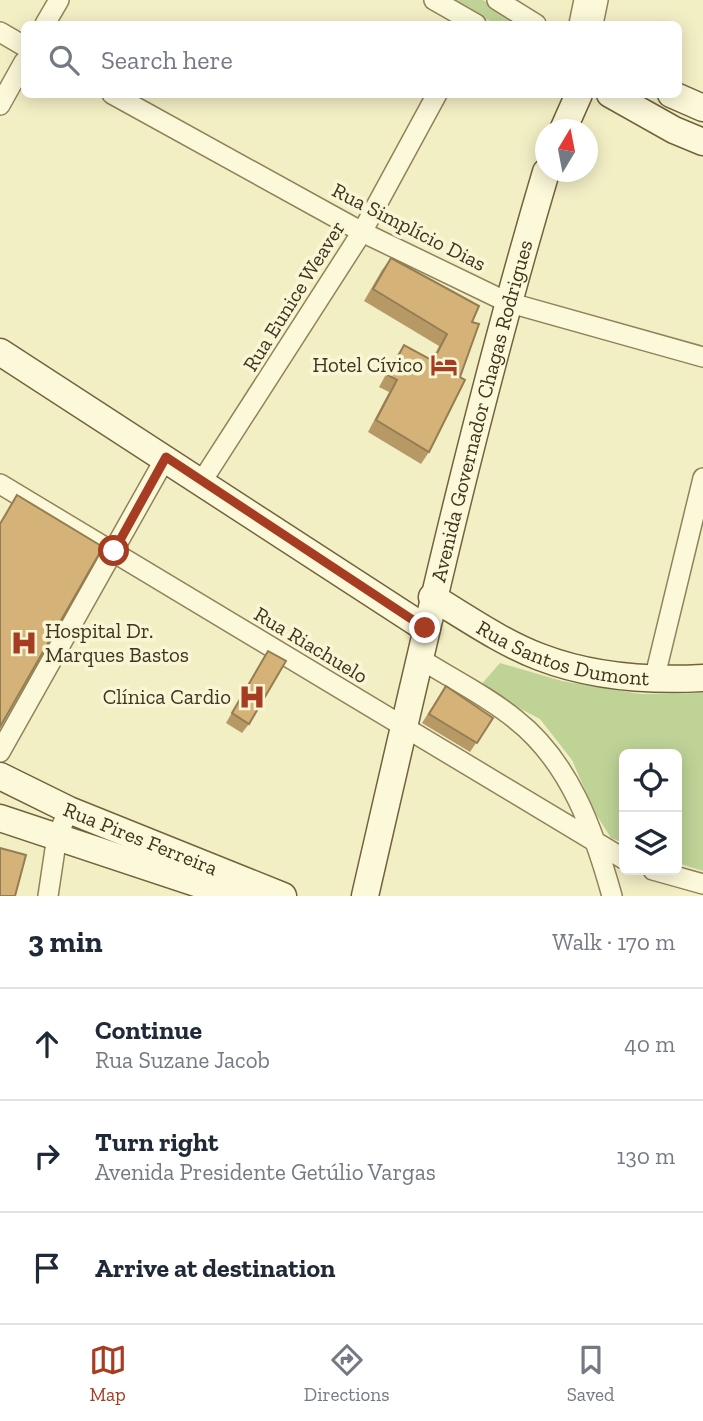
<!DOCTYPE html>
<html lang="en">
<head>
<meta charset="utf-8">
<style>
  body { margin:0; font-family:"Zilla Slab",serif; background:#f6f6f7; color:#1f2937 }
  .controls { position:absolute; right:21px; bottom:21px; display:grid; overflow:hidden; border-radius:10px; box-shadow:0 4px 18px #0003 }
  .controls button { width:63px; height:63px; display:grid; place-items:center; padding:0; border:0; border-bottom:2px solid #e0e1e3; background:#fff; color:#1f2937; font:35px sans-serif }
  .compass { position:absolute; left:535px; top:119px; width:63px; height:63px; border-radius:50%; background:#fff; box-shadow:0 4px 18px #0003; rotate:10deg }
  .stop { position:absolute; width:21px; height:21px; margin:-16px; border:5px solid #a63d22; border-radius:50%; background:#fff }
  .stop.end { background:#a63d22; border-color:#fff; box-shadow:0 2px 7px #0008 }
  .list { margin:0; padding:0; list-style:none }
  h2 { display:flex; justify-content:space-between; align-items:center; height:91px; margin:0; padding:0 28px; font-size:30px }
  h2 small { font-size:23px; font-weight:400; color:#747a83 }
  .list li { display:grid; grid-template-columns:46px 1fr auto; gap:21px; align-items:center; box-sizing:border-box; height:112px; padding:0 28px; border-top:2px solid #e0e1e3 }
  .list b { display:block; font-size:26px; white-space:nowrap }
  .list p { margin:0; font-size:23px; white-space:nowrap; color:#747a83 }
  .list em { font-size:23px; font-style:normal; color:#747a83 }
  .icon { flex:none; width:38px; height:38px; fill:none; stroke:currentColor; stroke-width:2; stroke-linecap:round; stroke-linejoin:round }
  .map { position:relative; flex:none; width:703px; height:896px; overflow:hidden }
  .search { position:absolute; background:#fff; box-shadow:0 4px 18px #0003; left:21px; right:21px; top:21px; height:77px; display:flex; align-items:center; gap:18px; box-sizing:border-box; padding:0 24px; border-radius:10px; color:#747a83; font-size:26px }
  .sheet { height:427px; background:#fff }
  nav { display:flex; justify-content:space-around; align-items:center; box-sizing:border-box; height:98px; border-top:2px solid #e0e1e3; background:#fff; font-size:19px; color:#747a83 }
  nav a { display:grid; justify-items:center; gap:4px }
  nav .on { color:#a63d22 }
  .map>svg:first-child { display:block }
  .green { fill:#bfd397 }
  .lines { fill:none; stroke-linecap:round; stroke-linejoin:round }
  .street-casing { stroke:#908259; stroke-width:22 }
  .secondary-casing { stroke:#72633c; stroke-width:29 }
  .street { stroke:#fcf9da; stroke-width:19 }
  .secondary { stroke:#fcf9da; stroke-width:26 }
  .wall { fill:#b79966 }
  .building { fill:#d5b277; stroke:#957d53; stroke-width:2 }
  .route { stroke:#a63d22; stroke-width:9 }
  .labels { text-anchor:middle; stroke-width:7; stroke-linejoin:round; paint-order:stroke }
  .street-label { font-size:21px; fill:#3f351e; stroke:#f9f6d6 }
  .poi-label { font-size:21px; fill:#3f351e; stroke:#f9f6d6; text-anchor:end }
</style>
</head>
<body>
<div class="map">
<svg width="703" height="896" viewBox="0 0 703 896">
  <rect width="100%" height="100%" fill="#f3efc5"/>
  <path class="green" d="M452 0H483L524 24H495Z
    M500 663 562 681 641 694 703 693V871L677 863V754H624V843L611 838 594 811 572 760 540 719 479 687Z"/>
  <g class="lines">
    <g class="street-casing">
      <path id="street" d="M434 0 476 24
        M497 0 536 24
        M45 24 59 0
        M579 24 584 0
        M593 24 598 0
        M0 32 24 46
        M112 94 362 232 507 302 703 357
        M0 105 24 62
        M202 481 362 232 437 94
        M0 484 624 859
        M419 658C450 678 486 695 515 719 570 762 594 831 612 896
        M654 680 703 478
        M0 752 166 457
        M653 870 703 884
        M48 896 57 836 69 810"/>
    </g>
    <g class="secondary-casing">
      <g id="secondary">
        <path d="M610 94 674 130 703 142"/>
        <path d="M671 94 703 108"/>
        <path d="M563 130 579 94"/>
        <path d="M0 352 425 628"/>
        <path id="s1" d="M432 597C467 618 501 642 540 657 592 677 648 681 703 678"/>
        <path id="s2" d="M0 776 69 810 283 896"/>
        <path d="M0 818 235 896"/>
        <path id="s3" d="M365 896C421 653 475 411 546 172"/>
      </g>
    </g>
    <use href="#street" class="street"/>
    <use href="#secondary" class="secondary"/>
  </g>
  <path class="wall" d="M391 258 472 322 429 452 421 464 368 432 389 392 379 387 395 358 404 345 432 360 439 346 364 301 382 270Z
    M268 651 249 724 242 733 226 723 262 660Z
    M439 696 493 718 470 752 422 723Z"/>
  <path class="building" d="M391 258 479 306 472 322 479 324 460 377 465 380 429 452 376 420 397 380 388 375 404 345 433 361 447 334 373 289Z
    M17 495 103 547 0 727V524Z
    M268 651 286 661 249 724 232 713Z
    M446 686 493 718 477 743 429 714Z
    M0 848 26 855 15 896H0Z"/>
  <g class="lines">
    <path class="route" d="M114 551 166 457 425 628"/>
  </g>
  <defs>
    <g id="hotel-bare" transform="scale(2.1)"><path d="M-6-4.5h1.5V1H6V5H4.5V3h-9V5H-6ZM-4 0a1.8 1.8 0 1 1 3.6 0ZM.5 0V-2.5h3Q6-2.5 6 0Z" fill="#a63d22" stroke="#f9f6d6" stroke-width="2.5" paint-order="stroke"/></g>
    <g id="hospital-bare" transform="scale(2.1)"><path d="M-5-5h3v3.5h4V-5h3V5h-3V1.5h-4V5h-3Z" fill="#a63d22" stroke="#f9f6d6" stroke-width="2.5" paint-order="stroke"/></g>
  </defs>
  <g fill-rule="evenodd">
    <use href="#hotel-bare" x="444" y="365"/>
    <use href="#hospital-bare" x="24" y="643"/>
    <use href="#hospital-bare" x="252" y="697"/>
  </g>
  <g class="labels">
    <g class="street-label">
      <text transform="translate(409 227) rotate(27)" y="7">Rua Simplício Dias</text>
      <text transform="translate(294 296) rotate(-58)" y="7">Rua Eunice Weaver</text>
      <text dy="7" stroke="none"><textPath href="#s3" startOffset="499">Avenida Governador Chagas Rodrigues</textPath></text>
      <text transform="translate(311 645) rotate(31)" y="7">Rua Riachuelo</text>
      <text dy="7" stroke="none"><textPath href="#s1" startOffset="145">Rua Santos Dumont</textPath></text>
      <text dy="7" stroke="none"><textPath href="#s2" startOffset="154">Rua Pires Ferreira</textPath></text>
    </g>
    <g class="poi-label">
      <text x="423" y="372">Hotel Cívico</text>
      <text x="45" y="638" text-anchor="start">Hospital Dr.<tspan x="45" dy="24">Marques Bastos</tspan></text>
      <text x="231" y="704">Clínica Cardio</text>
    </g>
  </g>
</svg>
<div class="controls">
<button><svg class="icon" aria-label="locate" viewBox="0 0 24 24"><circle cx="12" cy="12" r="6"/><path d="M12 2v4M12 18v4M2 12h4M18 12h4"/></svg></button>
<button><svg class="icon" aria-label="layers" viewBox="0 0 24 24"><path d="M12 4l9 5-9 5-9-5zM3 14l9 5 9-5"/></svg></button>
</div>
<svg class="compass" viewBox="-18 -18 36 36"><path d="M0-13l5 13h-10z" fill="#e53935"/><path d="M0 13l5-13h-10z" fill="#747a83"/></svg>
<div class="stop" style="left:114px;top:551px"></div>
<div class="stop end" style="left:425px;top:628px"></div>
<div class="search"><svg class="icon" aria-label="search" viewBox="0 0 24 24"><circle cx="10" cy="10" r="6"/><path d="M15 15l6 6"/></svg>Search here</div>
</div>
<section class="sheet">
<h2>3 min<small>Walk · 170 m</small></h2>
<ul class="list">
<li><svg class="icon" aria-label="ahead" viewBox="0 0 24 24"><path d="M12 20V5M6 11l6-6 6 6"/></svg><div><b>Continue</b><p>Rua Suzane Jacob</p></div><em>40 m</em></li>
<li><svg class="icon" aria-label="right" viewBox="0 0 24 24"><path d="M7 20v-9h11M14 6l5 5-5 5"/></svg><div><b>Turn right</b><p>Avenida Presidente Getúlio Vargas</p></div><em>130 m</em></li>
<li><svg class="icon" aria-label="arrive" viewBox="0 0 24 24"><path d="M6 21V4h12l-3 4 3 4H6"/></svg><div><b>Arrive at destination</b></div></li>
</ul>
</section>
<nav>
<a class="on"><svg class="icon" aria-label="map" viewBox="0 0 24 24"><path d="M3 6l6-2 6 2 6-2v14l-6 2-6-2-6 2zM9 4v14M15 6v14"/></svg>Map</a>
<a><svg class="icon" aria-label="directions" viewBox="0 0 24 24"><path d="M12 3l9 9-9 9-9-9zM9 14v-3h6M13 9l2 2-2 2"/></svg>Directions</a>
<a><svg class="icon" aria-label="saved" viewBox="0 0 24 24"><path d="M7 4h10v16l-5-4-5 4z"/></svg>Saved</a>
</nav>
</body>
</html>
